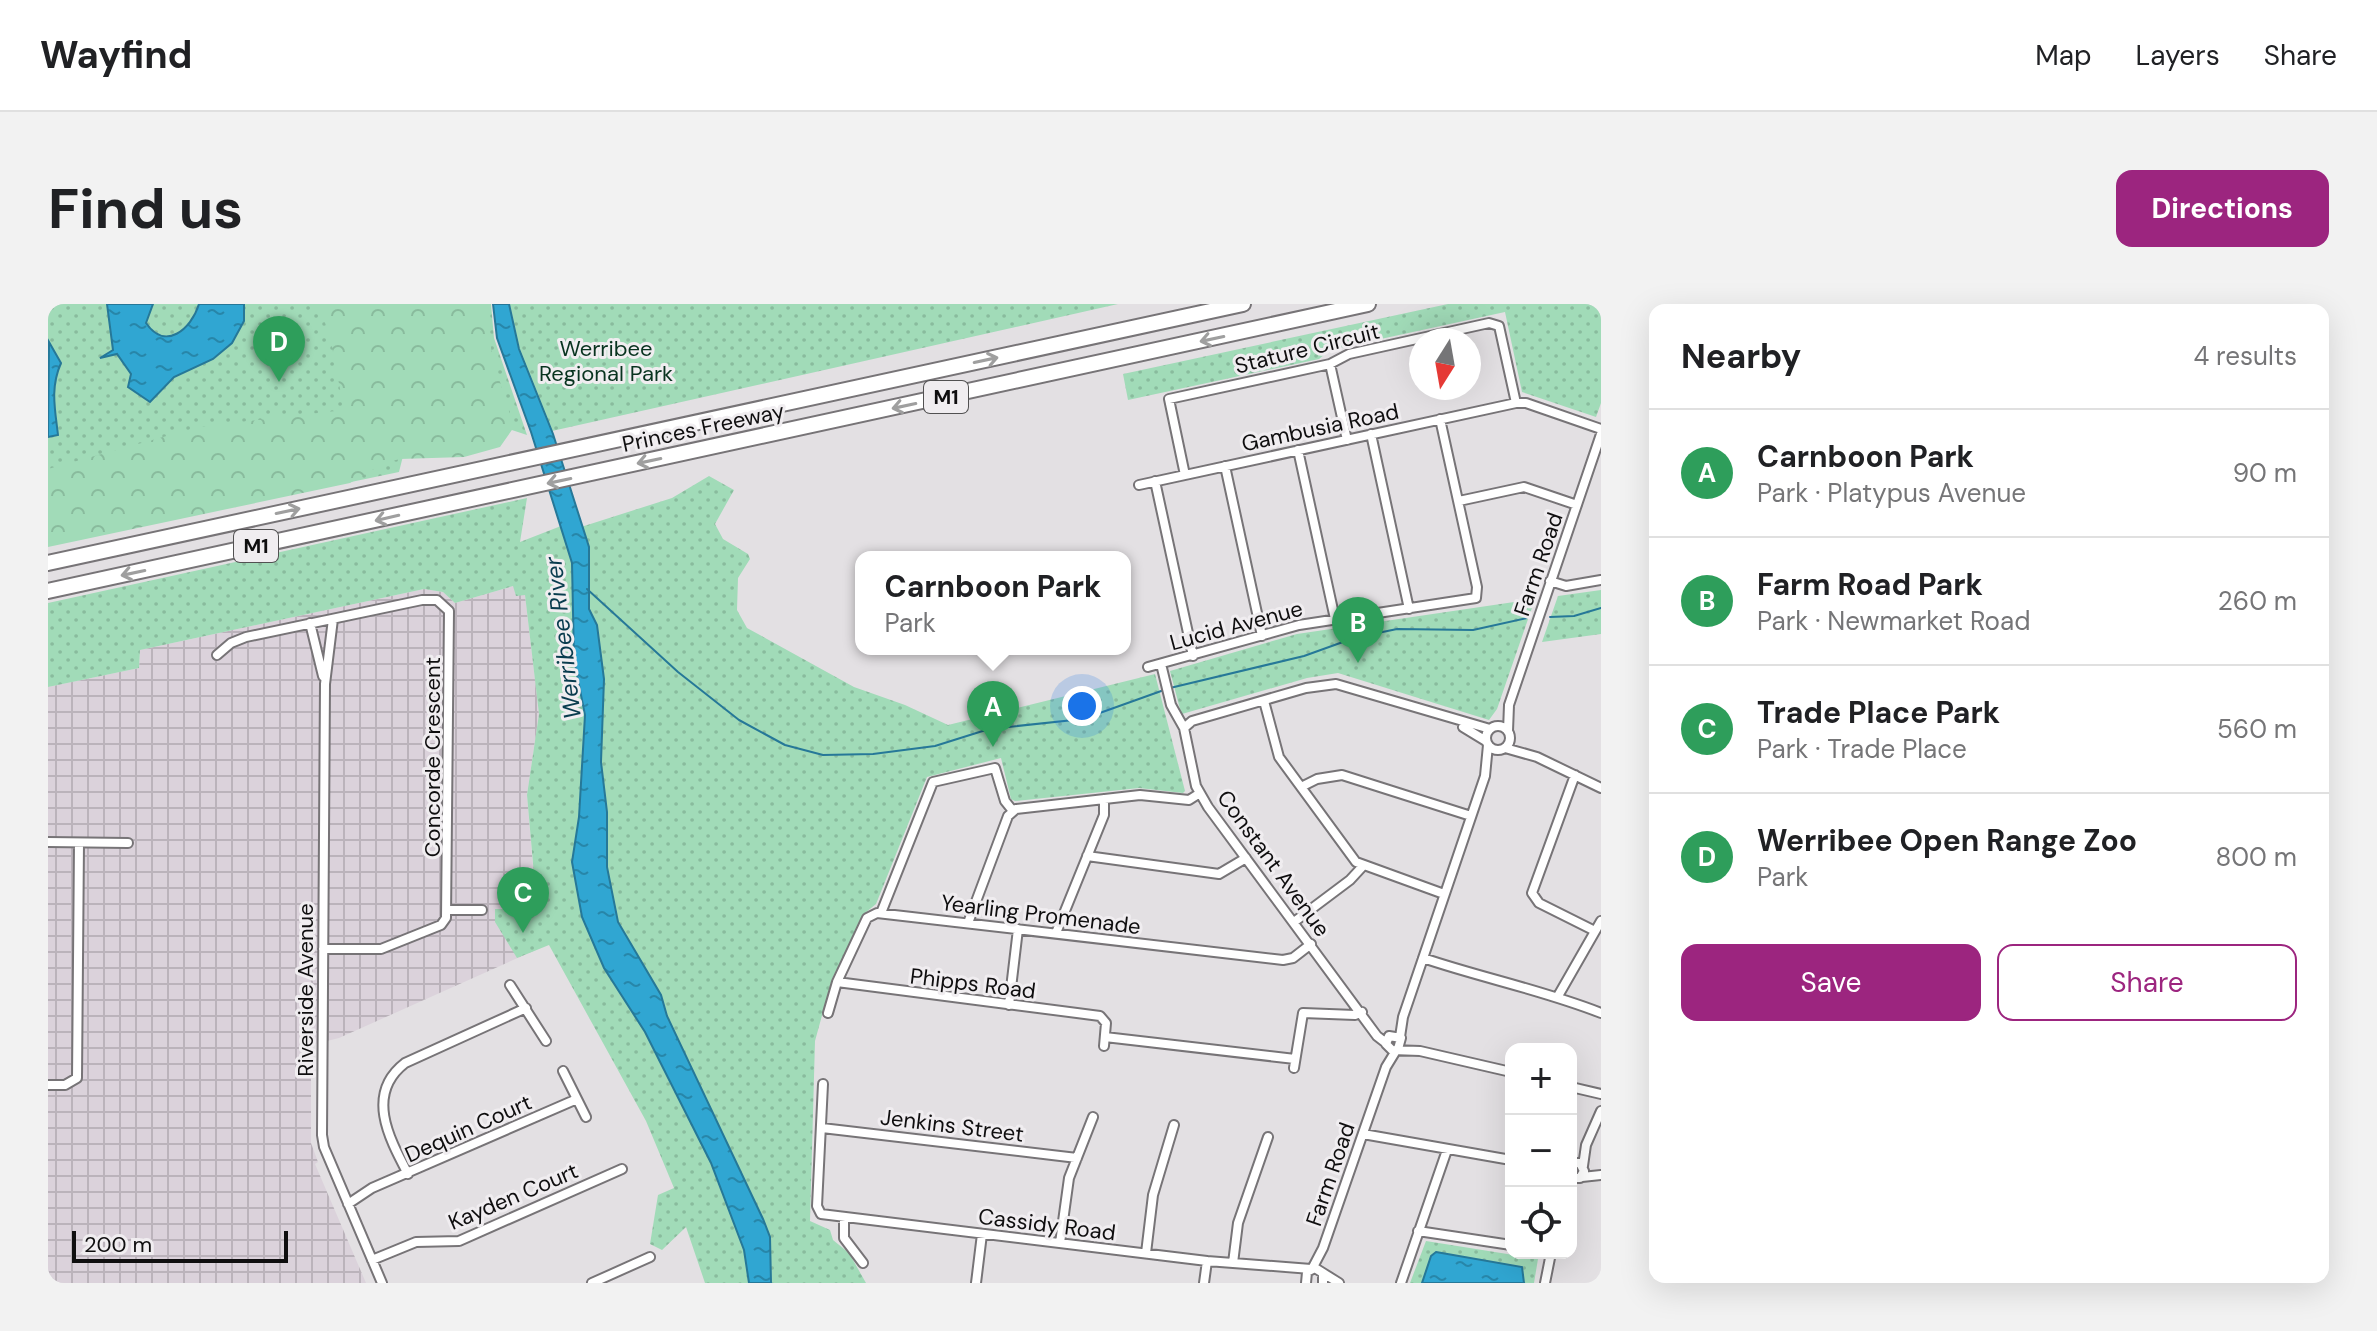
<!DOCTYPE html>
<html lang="en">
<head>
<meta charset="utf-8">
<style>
  body { margin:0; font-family:"DM Sans",sans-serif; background:#f2f2f2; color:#202124 }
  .controls { position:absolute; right:24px; bottom:24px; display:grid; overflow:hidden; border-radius:16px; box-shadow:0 8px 32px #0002 }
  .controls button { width:72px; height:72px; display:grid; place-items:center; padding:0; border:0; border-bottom:2px solid #e0e0e0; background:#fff; color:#202124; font:40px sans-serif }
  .compass { position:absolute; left:1361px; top:24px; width:72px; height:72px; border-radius:50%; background:#fff; box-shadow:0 8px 32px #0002; rotate:191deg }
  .scale { position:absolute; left:24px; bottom:20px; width:216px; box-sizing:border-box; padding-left:8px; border:4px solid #0f0e0f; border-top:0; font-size:22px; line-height:28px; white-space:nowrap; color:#0f0e0f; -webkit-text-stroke:6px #f0edf0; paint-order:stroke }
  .you { position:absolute; left:1034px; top:402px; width:28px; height:28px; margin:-20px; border:6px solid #fff; border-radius:50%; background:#1a73e8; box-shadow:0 0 0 12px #1a73e833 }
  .badge { display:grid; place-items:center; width:52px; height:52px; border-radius:50%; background:#9c257f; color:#fff; font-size:26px; font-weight:700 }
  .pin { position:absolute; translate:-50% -66px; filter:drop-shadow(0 2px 4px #0008) }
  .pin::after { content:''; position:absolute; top:42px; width:28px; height:24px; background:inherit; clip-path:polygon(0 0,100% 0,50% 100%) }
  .popup { position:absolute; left:807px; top:247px; width:276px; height:104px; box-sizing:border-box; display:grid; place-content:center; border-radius:16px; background:#fff; filter:drop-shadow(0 2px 6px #0005); font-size:26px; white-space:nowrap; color:#757577 }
  .popup b { font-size:30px; color:#202124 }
  .popup::after { content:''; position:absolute; left:50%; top:100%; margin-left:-16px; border:16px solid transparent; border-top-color:#fff }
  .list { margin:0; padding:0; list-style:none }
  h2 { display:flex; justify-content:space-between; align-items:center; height:104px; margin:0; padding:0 32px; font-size:34px }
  h2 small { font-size:26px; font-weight:400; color:#757577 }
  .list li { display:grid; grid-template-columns:52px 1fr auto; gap:24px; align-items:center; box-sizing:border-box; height:128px; padding:0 32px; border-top:2px solid #e0e0e0 }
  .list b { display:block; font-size:30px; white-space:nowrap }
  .list p { margin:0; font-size:26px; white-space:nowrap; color:#757577 }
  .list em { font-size:26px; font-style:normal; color:#757577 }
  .actions { display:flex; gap:16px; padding:24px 32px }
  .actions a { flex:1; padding:18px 0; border:2px solid #9c257f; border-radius:16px; text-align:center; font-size:28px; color:#9c257f }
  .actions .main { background:#9c257f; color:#fff }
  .icon { flex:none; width:44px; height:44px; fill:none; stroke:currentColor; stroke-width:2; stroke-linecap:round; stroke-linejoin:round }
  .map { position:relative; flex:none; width:1553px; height:979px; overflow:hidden; border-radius:16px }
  header { display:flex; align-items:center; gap:48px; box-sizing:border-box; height:112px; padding:0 40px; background:#fff; border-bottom:2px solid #e0e0e0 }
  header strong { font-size:38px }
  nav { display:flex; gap:44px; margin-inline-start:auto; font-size:28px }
  .intro { display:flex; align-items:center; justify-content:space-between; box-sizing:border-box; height:192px; padding:0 48px }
  h1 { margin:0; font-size:56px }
  .button { padding:20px 36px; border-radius:16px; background:#9c257f; color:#fff; font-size:28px; font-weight:700 }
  main { display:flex; gap:48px; padding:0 48px }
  aside { flex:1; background:#fff; border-radius:16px; box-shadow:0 8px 32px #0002 }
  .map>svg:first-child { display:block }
  .industrial { fill:url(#industrial-grid) }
  .grass { fill:url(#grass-dots) }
  .forest { fill:url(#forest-crowns) }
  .water { fill:url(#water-ripples); stroke:#267898; stroke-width:2 }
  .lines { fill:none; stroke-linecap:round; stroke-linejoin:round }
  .stream { stroke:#267898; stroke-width:2 }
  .minor-casing { stroke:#777477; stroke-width:12 }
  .motorway-casing { stroke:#777477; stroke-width:18 }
  .minor { stroke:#fff; stroke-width:8 }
  .motorway { stroke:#fff; stroke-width:14 }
  .oneway { stroke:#9f9f9f }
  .labels { text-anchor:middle; stroke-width:6; stroke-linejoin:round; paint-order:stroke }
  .shield { fill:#f0edf0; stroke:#525152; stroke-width:2 }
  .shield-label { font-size:20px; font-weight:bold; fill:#0f0e0f }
  .park-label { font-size:22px; fill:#08331f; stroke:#f0edf0 }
  .street-label { font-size:22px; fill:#0f0e0f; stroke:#f0edf0 }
  .water-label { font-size:24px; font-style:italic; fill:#093c4e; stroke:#f0edf0 }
</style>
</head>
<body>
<header>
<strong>Wayfind</strong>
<nav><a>Map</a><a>Layers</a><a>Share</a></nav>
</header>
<div class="intro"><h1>Find us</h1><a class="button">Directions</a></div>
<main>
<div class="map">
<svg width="1553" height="979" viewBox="0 0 1553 979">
  <defs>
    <pattern id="industrial-grid" width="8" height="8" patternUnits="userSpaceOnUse" patternTransform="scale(2)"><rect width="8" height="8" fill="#dbd2db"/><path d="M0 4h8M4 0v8" fill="none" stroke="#bbb3bb"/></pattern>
    <pattern id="grass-dots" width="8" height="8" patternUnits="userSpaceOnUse" patternTransform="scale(2)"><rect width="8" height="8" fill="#a1dbb8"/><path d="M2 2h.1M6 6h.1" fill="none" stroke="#89bb9d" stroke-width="1.8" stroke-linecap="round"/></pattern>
    <pattern id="forest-crowns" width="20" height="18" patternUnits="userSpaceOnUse" patternTransform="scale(2)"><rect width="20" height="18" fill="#a1dbb8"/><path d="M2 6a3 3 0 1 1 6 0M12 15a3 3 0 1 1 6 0" fill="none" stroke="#89bb9d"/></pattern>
    <pattern id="water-ripples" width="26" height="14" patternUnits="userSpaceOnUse" patternTransform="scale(2)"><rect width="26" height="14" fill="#30a6d2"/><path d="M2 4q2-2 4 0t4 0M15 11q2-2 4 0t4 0" fill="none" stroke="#2786a9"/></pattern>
  </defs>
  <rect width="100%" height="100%" fill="#e3e0e3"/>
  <path class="industrial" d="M465 282 477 291 491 410 479 491 489 611 501 640 291 734 263 741V839L270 858 267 860 318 979H0V383L91 364 92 346 376 285 395 288 407 299Z"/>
  <path class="grass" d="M0 0H443L446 34 479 131 452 122 355 152 351 168 0 241Z
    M461 0H1070L504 127 471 45Z
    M1400 0H1553V99L1548 113 1474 88 1457 8 1282 46 1271 55 1080 96 1075 70Z
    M661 172 686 186 667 220 675 235 700 250 702 255 690 274 689 306 699 324 806 383 857 401 900 421 1107 370 1137 487 1135 489 1091 484 967 497 963 495 953 454 879 473 828 600 817 609 784 675 767 737 762 917 782 926 785 936 801 949 818 979H723L722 934 619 712 613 691 570 618 559 563V508L553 458 556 375 549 321 541 305V243L533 223 624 194Z
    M479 194 472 238 513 222 524 259 526 356 537 411 531 513 524 558 534 613 556 664 597 728 663 859 696 946 701 979H657L638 923 614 946 602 940 610 891 626 884 598 817 501 641 469 654 447 618V605H489L479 491 491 410 477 291 468 292 465 282 407 299 395 288 376 285 92 346 91 364 0 383V299Z
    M1553 286V330L1494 338 1510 292Z
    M1487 295 1449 405 1441 416 1290 369 1259 374 1134 410 1132 405 1122 367 1249 330Z
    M1378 937 1490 955 1486 979H1362Z"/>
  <path class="forest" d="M270 0H438L444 52 466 123 452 143 416 153 352 155 336 159 302 179 0 243V165L151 123 296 106 282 32Z"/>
  <path class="water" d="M59 0H105L98 19C117 47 143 26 151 0H196V17L184 39 165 55 126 73 102 98 80 83 83 70 69 50 52 54 65 46Z
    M445 0H461L471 45 505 130 541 243V305L549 321 556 375 553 458 559 508V563L570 618 613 691 619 712 715 915 722 933 723 979H701L696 946 663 859 597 728 556 664 534 613 524 558 531 513 537 411 526 356 524 259 483 128 449 34Z
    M1 38 13 59C2 84 7 105 10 131L0 133Z
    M1388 948 1474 963 1476 979H1374L1383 952Z"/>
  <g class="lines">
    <path class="stream" d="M539 285 630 368 691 416 737 441 775 451 825 450 887 442 941 425 1035 415 1116 386
      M1502 313 1526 312 1553 304
      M1122 384 1256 352 1306 334 1349 325 1425 326 1479 314"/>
    <g class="minor-casing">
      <path id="minor" d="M1282 60 1299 136
        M1323 130 1361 305
        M1250 146 1287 315
        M1177 162 1214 332
        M1137 171 1121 95 1282 60 1301 50 1441 19 1451 22 1468 99
        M1107 177 1145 352
        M1091 181 1468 99H1478L1553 125
        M1411 197 1476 183 1529 201
        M1502 277 1518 282 1553 276
        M285 315 277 380 274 831 276 843 334 979
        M262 319 275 372
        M169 351 183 339 198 333 374 296H389L401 307 398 614 393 621 333 645H275
        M1113 360 1123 401 1136 424 1148 482 1160 503 1329 732 1338 739
        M1100 363 1251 321 1428 294 1429 283 1392 115
        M1216 397 1231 453 1308 558 1396 590
        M1438 434a12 12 0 1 1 24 0a12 12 0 1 1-24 0Z
        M1415 423 1438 437
        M1136 424 1144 417 1258 384 1288 380 1442 425
        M1460 427 1461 401 1553 130
        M1457 444 1489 453 1553 484
        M1527 471 1484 589 1491 599 1547 627
        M1253 483 1269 475 1294 471 1423 512
        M0 538 80 539
        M1039 552 1171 570 1198 554
        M401 606H434
        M833 609 885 478 947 464 957 497 965 507
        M1246 618 1302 576 1314 563
        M920 619 960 512 968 505 1092 491 1141 496 1152 489
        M1008 629 1056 511V495
        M1375 654C1434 674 1495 686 1553 709
        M789 678 1052 712 1058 719 1056 742
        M462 681 498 737
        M1510 692 1553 617
        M961 701 970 625
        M780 709 789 678 819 614 829 609 1235 656 1245 654 1263 640
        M1057 733 1247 755
        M1352 733 1355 713 1437 472 1440 441
        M1350 745 1353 734 1341 732 1338 740 1344 746 1372 747 1463 768
        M1246 764 1255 709 1307 711 1314 708
        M515 767 538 813
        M775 780 769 902 773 910 1159 957 1263 965
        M0 781H17L29 774 31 539
        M1523 783 1553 790
        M774 824 1029 854
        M1315 830 1463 856
        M1523 859H1532L1536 867 1532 874H1523
        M1535 862 1538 841 1553 807
        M360 870C341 834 317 790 357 759L478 704
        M1534 873 1553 871
        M300 900 324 884 529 795
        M796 914V934L815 959
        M1370 927 1463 941
        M1012 939 1021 874 1045 813
        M1098 949 1105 891 1126 821
        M324 956 368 938 411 937 574 865
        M1185 959 1190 919 1220 833
        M1264 965 1275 944 1338 763 1349 745
        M1275 969 1291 979
        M544 979 602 953
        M928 979 934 930
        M1156 979 1159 957
        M1258 979 1259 968 1267 964 1275 969V979
        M1353 979 1399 846
        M1497 979 1503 949"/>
    </g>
    <g class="motorway-casing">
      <path id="motorway" d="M0 259 1195 0
        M0 287 1320 0"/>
    </g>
    <use href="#minor" class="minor"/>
    <use href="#motorway" class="motorway"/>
  </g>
  <defs><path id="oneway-shaft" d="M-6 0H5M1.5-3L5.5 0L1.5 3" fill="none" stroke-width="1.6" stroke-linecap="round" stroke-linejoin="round" transform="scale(2)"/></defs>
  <g class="oneway">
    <use href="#oneway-shaft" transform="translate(1164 35) rotate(168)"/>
    <use href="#oneway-shaft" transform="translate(938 56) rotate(-12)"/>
    <use href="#oneway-shaft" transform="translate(856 102) rotate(168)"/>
    <use href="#oneway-shaft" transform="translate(601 157) rotate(168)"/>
    <use href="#oneway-shaft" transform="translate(511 177) rotate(168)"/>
    <use href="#oneway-shaft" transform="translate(240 207) rotate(-12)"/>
    <use href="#oneway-shaft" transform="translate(339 214) rotate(167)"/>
    <use href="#oneway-shaft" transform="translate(85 269) rotate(168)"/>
  </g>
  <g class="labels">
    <g class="shield">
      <rect x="876" y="77" width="44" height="32" rx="6"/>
      <rect x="186" y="226" width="44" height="32" rx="6"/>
    </g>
    <g class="shield-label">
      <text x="898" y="100">M1</text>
      <text x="208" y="249">M1</text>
    </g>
    <g class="park-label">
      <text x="558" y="52">Werribee<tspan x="558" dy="25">Regional Park</tspan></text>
    </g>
    <g class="street-label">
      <text transform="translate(1259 44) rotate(-14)" y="8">Stature Circuit</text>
      <text transform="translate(655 123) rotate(-12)" y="8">Princes Freeway</text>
      <text transform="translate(1272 123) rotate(-12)" y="8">Gambusia Road</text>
      <text transform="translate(1490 260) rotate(-71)" y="8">Farm Road</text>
      <text transform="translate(1188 321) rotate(-15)" y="8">Lucid Avenue</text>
      <text transform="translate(384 453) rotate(-90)" y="8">Concorde Crescent</text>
      <text transform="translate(1226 559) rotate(54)" y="8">Constant Avenue</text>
      <text transform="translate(993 610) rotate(7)" y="8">Yearling Promenade</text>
      <text transform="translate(925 679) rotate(7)" y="8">Phipps Road</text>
      <text transform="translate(257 686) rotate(-90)" y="8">Riverside Avenue</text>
      <text transform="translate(904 821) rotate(7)" y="8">Jenkins Street</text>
      <text transform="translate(420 824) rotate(-24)" y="8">Dequin Court</text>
      <text transform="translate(1282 870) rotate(-71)" y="8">Farm Road</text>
      <text transform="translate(465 892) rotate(-23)" y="8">Kayden Court</text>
      <text transform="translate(999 920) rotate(7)" y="8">Cassidy Road</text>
    </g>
    <g class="water-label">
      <text transform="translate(515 334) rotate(-97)" y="8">Werribee River</text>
    </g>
  </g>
</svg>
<div class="controls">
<button>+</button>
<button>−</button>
<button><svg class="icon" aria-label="locate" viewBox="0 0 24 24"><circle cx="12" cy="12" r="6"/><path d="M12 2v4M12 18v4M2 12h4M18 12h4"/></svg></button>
</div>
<svg class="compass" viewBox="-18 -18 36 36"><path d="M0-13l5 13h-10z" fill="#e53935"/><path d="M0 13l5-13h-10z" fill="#757577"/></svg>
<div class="scale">200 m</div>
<div class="you"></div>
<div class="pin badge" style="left:945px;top:443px;background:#2e9e5b">A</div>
<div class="popup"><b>Carnboon Park</b>Park</div>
<div class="pin badge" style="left:1310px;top:359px;background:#2e9e5b">B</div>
<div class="pin badge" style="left:475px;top:629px;background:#2e9e5b">C</div>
<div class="pin badge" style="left:231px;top:78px;background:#2e9e5b">D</div>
</div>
<aside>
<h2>Nearby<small>4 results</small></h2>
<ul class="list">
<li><span class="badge" style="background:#2e9e5b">A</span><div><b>Carnboon Park</b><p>Park · Platypus Avenue</p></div><em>90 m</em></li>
<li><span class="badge" style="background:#2e9e5b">B</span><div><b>Farm Road Park</b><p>Park · Newmarket Road</p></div><em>260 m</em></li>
<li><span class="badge" style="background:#2e9e5b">C</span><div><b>Trade Place Park</b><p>Park · Trade Place</p></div><em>560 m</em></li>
<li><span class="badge" style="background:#2e9e5b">D</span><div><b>Werribee Open Range Zoo</b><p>Park</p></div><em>800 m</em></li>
</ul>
<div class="actions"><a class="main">Save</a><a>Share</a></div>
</aside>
</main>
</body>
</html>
